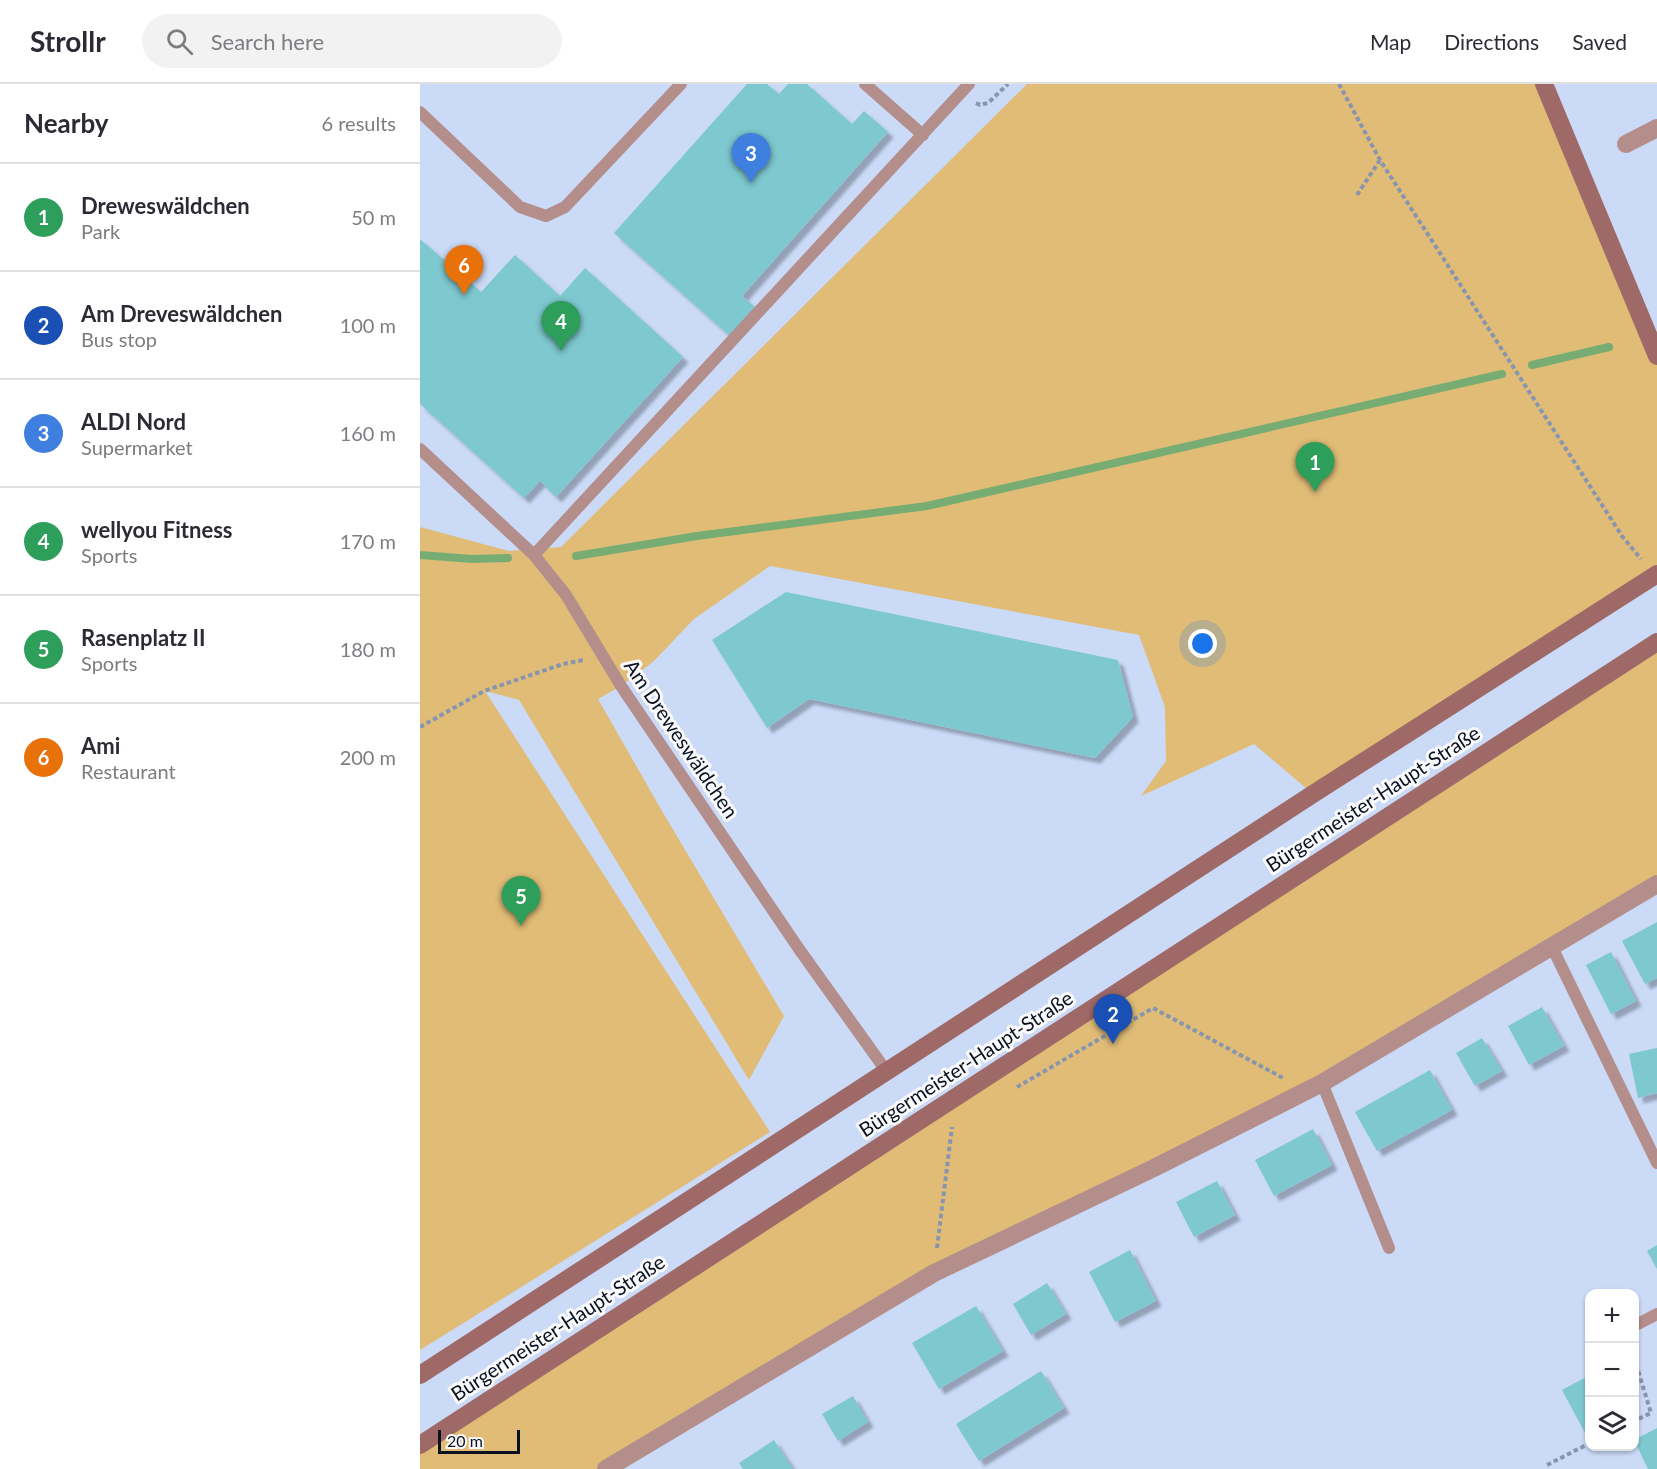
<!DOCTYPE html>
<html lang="en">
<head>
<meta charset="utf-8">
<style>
  body { margin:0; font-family:Lato,sans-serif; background:#f2f2f3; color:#2b2b33 }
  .controls { position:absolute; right:18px; bottom:18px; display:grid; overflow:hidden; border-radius:12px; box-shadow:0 2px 4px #0004 }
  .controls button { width:54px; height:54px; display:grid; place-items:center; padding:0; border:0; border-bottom:2px solid #e1e1e2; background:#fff; color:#2b2b33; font:30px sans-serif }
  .scale { position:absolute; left:18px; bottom:15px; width:82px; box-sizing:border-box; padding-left:6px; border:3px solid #091122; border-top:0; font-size:16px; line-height:21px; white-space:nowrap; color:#091122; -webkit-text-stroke:4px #fafafa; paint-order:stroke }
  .you { position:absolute; left:783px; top:560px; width:21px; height:21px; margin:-15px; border:4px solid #fff; border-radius:50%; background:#1a73e8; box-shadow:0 0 0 9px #1a73e833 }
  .badge { display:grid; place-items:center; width:39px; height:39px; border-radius:50%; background:#b45309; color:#fff; font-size:20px; font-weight:700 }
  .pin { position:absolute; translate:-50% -50px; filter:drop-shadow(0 2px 3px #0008) }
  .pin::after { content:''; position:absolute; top:32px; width:21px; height:18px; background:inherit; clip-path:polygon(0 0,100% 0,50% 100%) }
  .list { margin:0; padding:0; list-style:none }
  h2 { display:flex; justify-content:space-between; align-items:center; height:78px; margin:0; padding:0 24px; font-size:26px }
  h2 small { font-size:20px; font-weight:400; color:#7c7c81 }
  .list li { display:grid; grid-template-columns:39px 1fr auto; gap:18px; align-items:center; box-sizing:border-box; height:108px; padding:0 24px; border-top:2px solid #e1e1e2 }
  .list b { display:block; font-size:22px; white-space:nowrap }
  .list p { margin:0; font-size:20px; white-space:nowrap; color:#7c7c81 }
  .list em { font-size:20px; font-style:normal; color:#7c7c81 }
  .icon { flex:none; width:33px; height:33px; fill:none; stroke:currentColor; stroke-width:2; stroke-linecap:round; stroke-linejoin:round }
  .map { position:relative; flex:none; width:1237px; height:1385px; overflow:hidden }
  header { display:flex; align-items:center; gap:36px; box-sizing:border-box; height:84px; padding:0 30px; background:#fff; border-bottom:2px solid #e1e1e2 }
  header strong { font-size:28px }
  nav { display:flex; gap:33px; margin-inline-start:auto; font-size:21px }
  .search { width:420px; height:54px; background:#f2f2f3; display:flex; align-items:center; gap:15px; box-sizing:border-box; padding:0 21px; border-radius:33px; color:#7c7c81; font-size:22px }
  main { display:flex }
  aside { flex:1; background:#fff }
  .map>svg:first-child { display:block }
  .green { fill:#e0bc77 }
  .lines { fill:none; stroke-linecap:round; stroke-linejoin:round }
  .stream { stroke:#77ad73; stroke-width:8 }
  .building { fill:#7ec8cf; filter:url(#shadow) }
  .path { stroke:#8895ae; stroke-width:4; stroke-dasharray:4.5 3; stroke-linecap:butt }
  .lane { stroke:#b38e8b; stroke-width:12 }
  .street { stroke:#b38e8b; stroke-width:18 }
  .secondary { stroke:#9e6966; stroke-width:18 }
  .labels { text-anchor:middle; stroke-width:6; stroke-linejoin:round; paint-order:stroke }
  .street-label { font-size:20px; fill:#091122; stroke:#fafafa }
</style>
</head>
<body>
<header>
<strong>Strollr</strong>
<div class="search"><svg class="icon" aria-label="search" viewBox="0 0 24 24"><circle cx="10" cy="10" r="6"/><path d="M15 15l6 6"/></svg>Search here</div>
<nav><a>Map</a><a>Directions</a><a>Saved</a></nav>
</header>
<main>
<aside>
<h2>Nearby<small>6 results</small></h2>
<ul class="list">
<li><span class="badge" style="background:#2e9e5b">1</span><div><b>Dreweswäldchen</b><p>Park</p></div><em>50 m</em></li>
<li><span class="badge" style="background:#1a4fb4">2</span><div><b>Am Dreveswäldchen</b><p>Bus stop</p></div><em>100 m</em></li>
<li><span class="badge" style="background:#3f7fe0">3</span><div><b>ALDI Nord</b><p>Supermarket</p></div><em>160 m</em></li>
<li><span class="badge" style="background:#2e9e5b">4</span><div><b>wellyou Fitness</b><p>Sports</p></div><em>170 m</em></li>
<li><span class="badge" style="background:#2e9e5b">5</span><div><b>Rasenplatz II</b><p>Sports</p></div><em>180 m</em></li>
<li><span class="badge" style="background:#e8710a">6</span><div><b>Ami</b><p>Restaurant</p></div><em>200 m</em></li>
</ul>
</aside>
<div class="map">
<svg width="1237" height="1385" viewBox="0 0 1237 1385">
  <defs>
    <filter id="shadow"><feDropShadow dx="5.5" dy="5.5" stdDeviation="1.5" flood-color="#0004"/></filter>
  </defs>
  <rect width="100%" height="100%" fill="#cadaf7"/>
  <path class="green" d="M607 0H1122L1237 274V490L893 710 834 660 721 712 746 677 745 623 719 551 350 482 274 535 234 577 201 602 178 615 242 727 364 932 329 996 99 616 65 607 350 1048 0 1266V443L89 467 141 463Z
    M1237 558V800L902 999 514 1189 181 1385H0V1361Z"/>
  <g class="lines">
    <path class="stream" d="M1112 281 1189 263
      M0 471 52 475 88 474
      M156 472 277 452 507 422 1082 290"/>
  </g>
  <path class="building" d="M327 0H347L359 10 368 0H387L432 40 444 27 468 48 322 212 336 224 310 252 194 149Z
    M0 155 61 208 95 171 140 212 165 184 263 273 136 413 120 397 104 414 0 320Z
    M366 508 698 576 713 633 675 674 389 615 347 644 292 556Z
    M1237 838V894L1225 900 1202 857Z
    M1191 868 1216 917 1191 930 1166 881Z
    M1122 923 1144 962 1109 981 1088 942Z
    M1062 954 1082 987 1055 1002 1036 969Z
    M1237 964V1009L1218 1014 1209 970Z
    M1010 986 1032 1026 957 1067 935 1028Z
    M893 1045 912 1081 854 1112 835 1076Z
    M797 1097 815 1131 774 1153 756 1118Z
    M1237 1161V1185L1227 1167Z
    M710 1166 736 1217 695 1238 669 1188Z
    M627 1199 646 1230 611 1251 593 1220Z
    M556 1222 583 1267 519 1305 492 1259Z
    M621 1287 644 1324 559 1377 536 1340Z
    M1170 1291V1358L1142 1306Z
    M433 1312 448 1338 418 1357 402 1330Z
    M1237 1344V1385H1228L1214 1356Z
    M354 1356 373 1385H323L319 1379Z"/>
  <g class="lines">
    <path class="path" d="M919 0 960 76 1202 452 1221 475
      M556 19 560 21 568 19 588 0
      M937 111 960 76
      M0 643 64 607 143 580 163 576
      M597 1003 733 924 863 994
      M517 1164 532 1043
      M1214 1273 1231 1329 1214 1337
      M1127 1381 1170 1359"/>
    <path class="lane" d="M445 0 503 51
      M0 28 100 123 126 132 145 123 261 0
      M0 365 114 471 146 511 201 602 379 865 467 988
      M114 471 549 0
      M1132 863 1237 1079
      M902 999 969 1164
      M1214 1242 1237 1230"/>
    <path class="street" d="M1206 60 1237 44
      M186 1385 514 1189 734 1084 902 999 1237 800"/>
    <path class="secondary" d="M1124 0 1237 272
      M0 1291 893 710 1237 490
      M0 1361 1237 558"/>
  </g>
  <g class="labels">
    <g class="street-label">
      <text transform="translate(261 655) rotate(56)" y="7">Am Dreweswäldchen</text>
      <text transform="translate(953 715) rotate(-33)" y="7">Bürgermeister-Haupt-Straße</text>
      <text transform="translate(546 980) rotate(-33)" y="7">Bürgermeister-Haupt-Straße</text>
      <text transform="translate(138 1244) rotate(-33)" y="7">Bürgermeister-Haupt-Straße</text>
    </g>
  </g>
</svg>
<div class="controls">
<button>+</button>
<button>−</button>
<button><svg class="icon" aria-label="layers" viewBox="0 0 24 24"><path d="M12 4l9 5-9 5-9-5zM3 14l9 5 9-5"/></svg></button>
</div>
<div class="scale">20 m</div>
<div class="you"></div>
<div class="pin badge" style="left:895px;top:408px;background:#2e9e5b">1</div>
<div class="pin badge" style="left:693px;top:960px;background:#1a4fb4">2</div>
<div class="pin badge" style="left:331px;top:99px;background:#3f7fe0">3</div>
<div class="pin badge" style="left:141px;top:267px;background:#2e9e5b">4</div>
<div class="pin badge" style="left:101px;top:842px;background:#2e9e5b">5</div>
<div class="pin badge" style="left:44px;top:211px;background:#e8710a">6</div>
</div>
</main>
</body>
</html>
